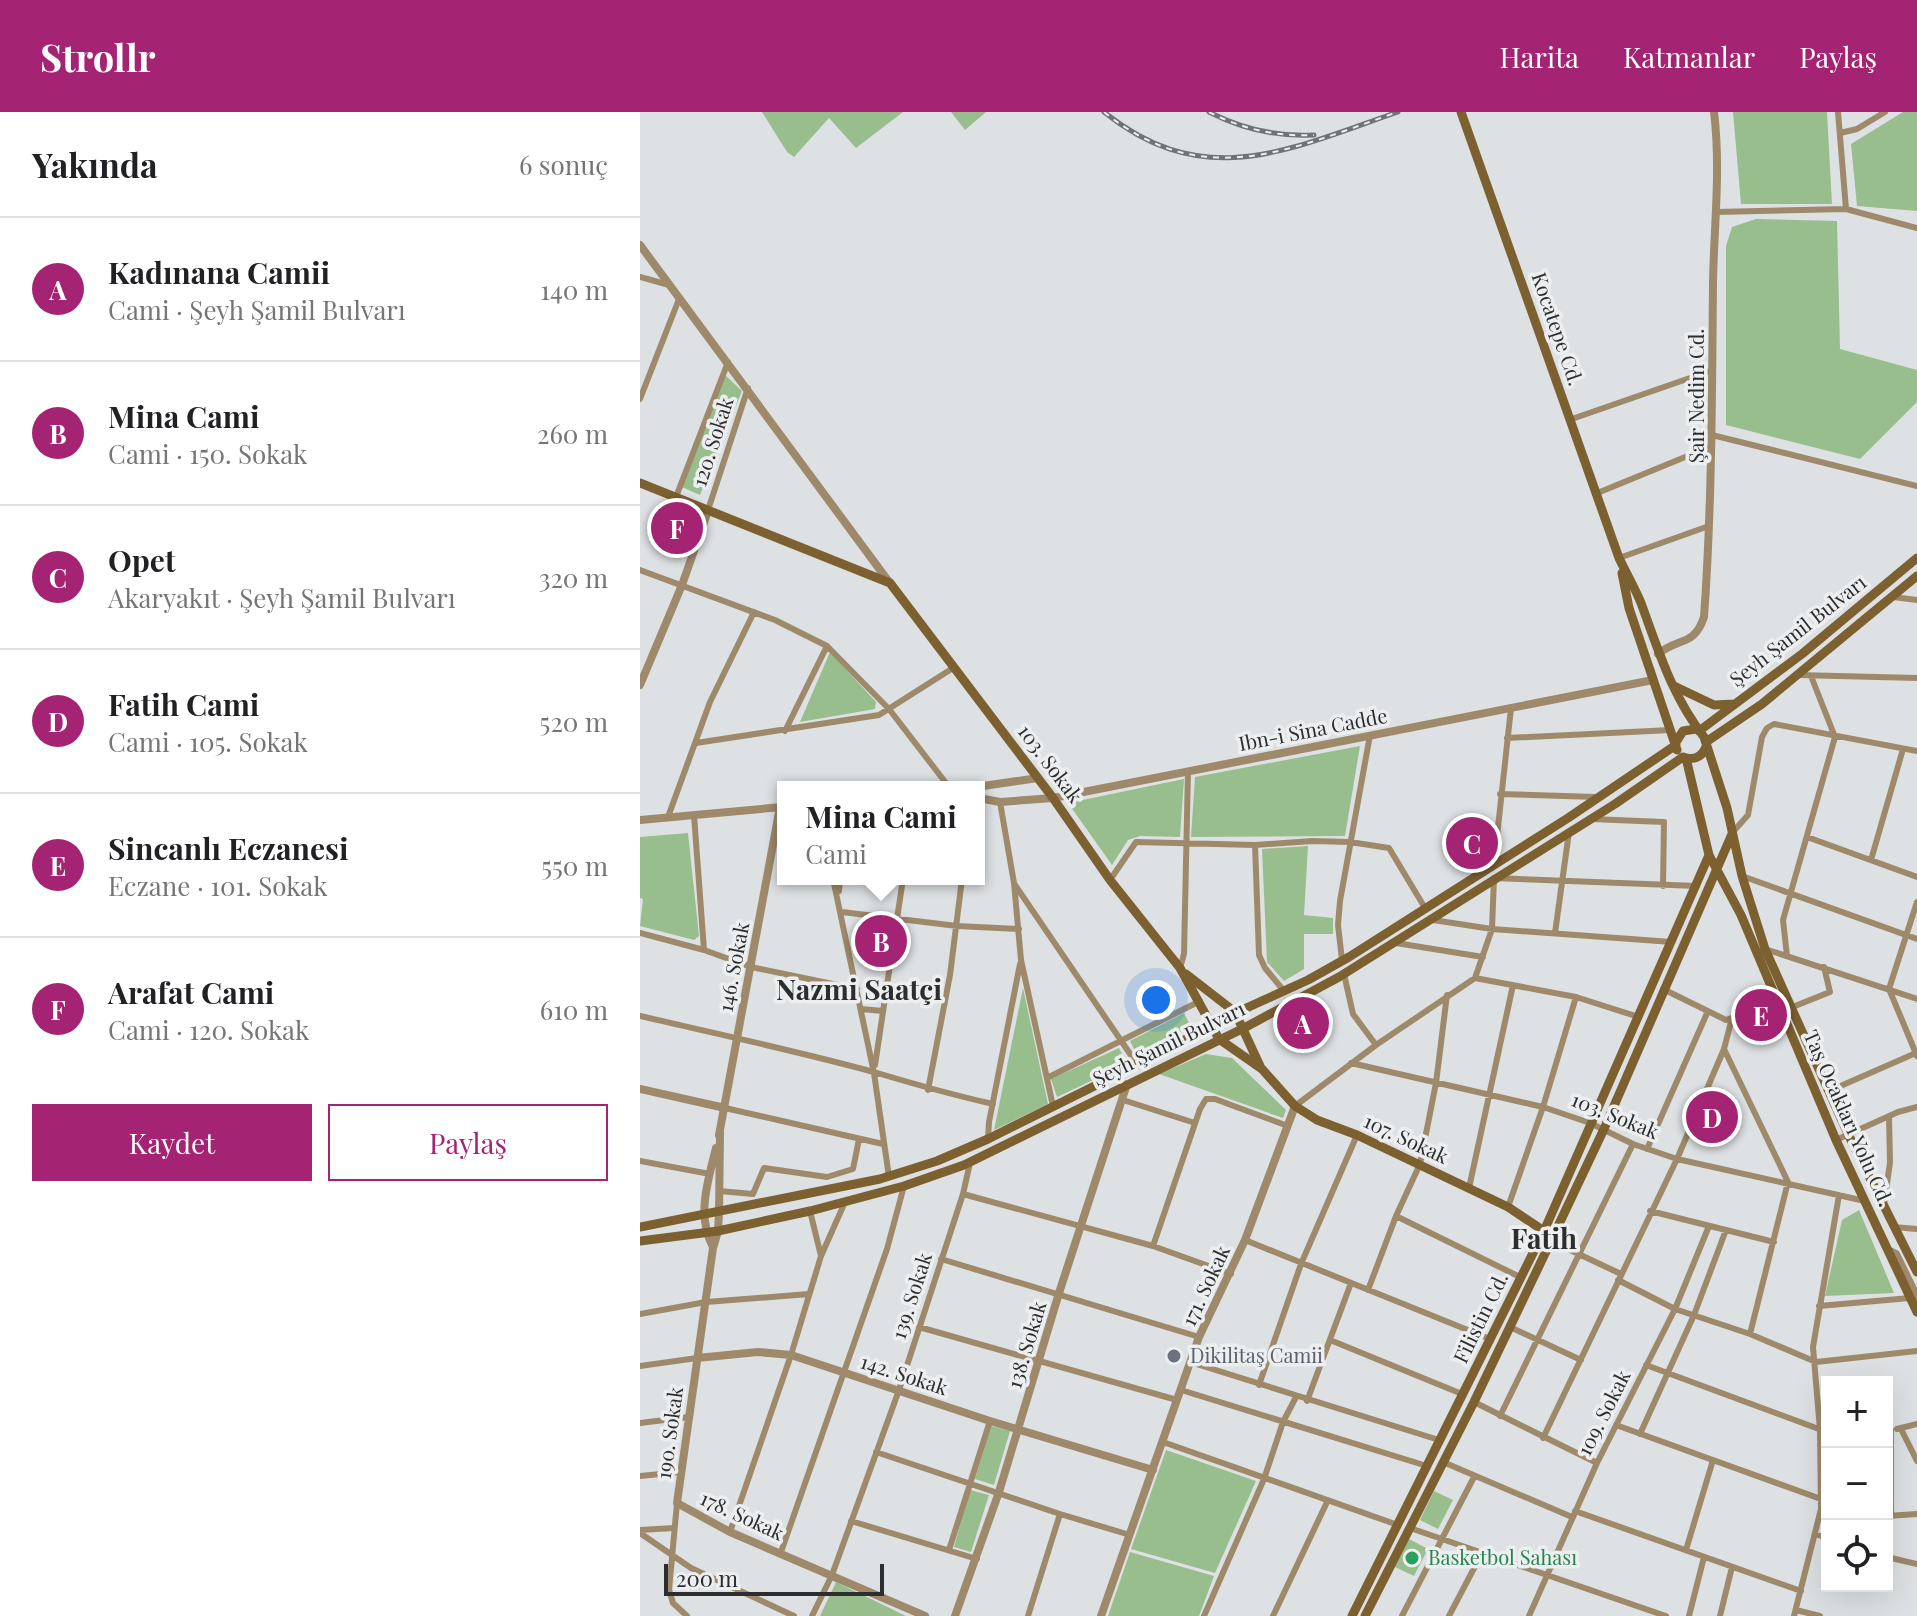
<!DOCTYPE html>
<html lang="tr">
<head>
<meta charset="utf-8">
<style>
  body { margin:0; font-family:"Playfair Display",serif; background:#f6f6f6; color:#202124 }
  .controls { position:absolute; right:24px; bottom:24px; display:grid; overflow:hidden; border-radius:0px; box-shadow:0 8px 32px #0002 }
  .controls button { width:72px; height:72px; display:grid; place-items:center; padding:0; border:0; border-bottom:2px solid #e0e0e0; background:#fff; color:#202124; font:40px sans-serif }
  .scale { position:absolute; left:24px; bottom:20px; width:220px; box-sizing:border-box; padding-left:8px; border:4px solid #2c2d2e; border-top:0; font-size:22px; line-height:28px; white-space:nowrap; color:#2c2d2e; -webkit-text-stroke:6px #eceef0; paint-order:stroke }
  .you { position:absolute; left:516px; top:888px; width:28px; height:28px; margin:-20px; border:6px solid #fff; border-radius:50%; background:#1a73e8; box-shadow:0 0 0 12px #1a73e833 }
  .badge { display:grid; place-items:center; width:52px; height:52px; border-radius:50%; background:#a42373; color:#fff; font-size:26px; font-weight:700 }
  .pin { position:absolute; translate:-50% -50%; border:4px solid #fff; box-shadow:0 2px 8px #0006 }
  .popup { position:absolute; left:137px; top:669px; width:208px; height:104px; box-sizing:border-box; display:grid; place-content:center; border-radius:0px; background:#fff; filter:drop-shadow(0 2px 6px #0005); font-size:26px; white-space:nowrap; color:#757577 }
  .popup b { font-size:30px; color:#202124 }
  .popup::after { content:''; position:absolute; left:50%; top:100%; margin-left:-16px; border:16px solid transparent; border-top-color:#fff }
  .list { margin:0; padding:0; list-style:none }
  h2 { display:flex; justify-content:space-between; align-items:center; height:104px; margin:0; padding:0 32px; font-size:34px }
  h2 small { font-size:26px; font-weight:400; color:#757577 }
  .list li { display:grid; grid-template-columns:52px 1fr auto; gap:24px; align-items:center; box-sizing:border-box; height:144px; padding:0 32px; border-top:2px solid #e0e0e0 }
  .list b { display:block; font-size:30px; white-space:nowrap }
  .list p { margin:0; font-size:26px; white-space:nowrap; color:#757577 }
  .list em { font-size:26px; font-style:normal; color:#757577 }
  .actions { display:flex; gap:16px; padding:24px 32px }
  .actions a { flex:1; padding:18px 0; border:2px solid #a42373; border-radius:0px; text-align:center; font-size:28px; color:#a42373 }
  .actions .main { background:#a42373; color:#fff }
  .icon { flex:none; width:44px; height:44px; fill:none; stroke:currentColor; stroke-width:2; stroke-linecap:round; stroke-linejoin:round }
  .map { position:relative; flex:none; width:1277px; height:1504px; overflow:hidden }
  header { display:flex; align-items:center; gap:48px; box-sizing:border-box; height:112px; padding:0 40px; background:#a42373; color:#fff }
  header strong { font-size:38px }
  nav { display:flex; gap:44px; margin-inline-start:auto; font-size:28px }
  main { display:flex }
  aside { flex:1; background:#fff }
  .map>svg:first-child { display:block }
  .green { fill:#98be8e }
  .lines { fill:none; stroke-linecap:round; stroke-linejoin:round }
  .minor { stroke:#9e8a6a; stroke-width:6 }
  .tertiary { stroke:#9e8a6a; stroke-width:8 }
  .secondary { stroke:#7d602f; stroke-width:9 }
  .rail-casing { stroke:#707273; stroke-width:5 }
  .rail { stroke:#eceef0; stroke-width:2; stroke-dasharray:6; stroke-linecap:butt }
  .worship-dot { fill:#6b7280; stroke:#eceef0; stroke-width:3 }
  .leisure-dot { fill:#2e9e5b; stroke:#eceef0; stroke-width:3 }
  .labels { text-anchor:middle; stroke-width:7; stroke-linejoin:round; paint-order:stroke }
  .street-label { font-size:20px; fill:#2c2d2e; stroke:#eceef0 }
  .worship-label { font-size:20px; fill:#5b616d; stroke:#eceef0; text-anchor:start }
  .leisure-label { font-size:20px; fill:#27864d; stroke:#eceef0; text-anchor:start }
  .district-label { font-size:28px; font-weight:bold; fill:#2c2d2e; stroke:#eceef0 }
</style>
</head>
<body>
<header>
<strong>Strollr</strong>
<nav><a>Harita</a><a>Katmanlar</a><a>Paylaş</a></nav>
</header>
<main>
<aside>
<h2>Yakında<small>6 sonuç</small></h2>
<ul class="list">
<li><span class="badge">A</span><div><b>Kadınana Camii</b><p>Cami · Şeyh Şamil Bulvarı</p></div><em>140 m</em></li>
<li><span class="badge">B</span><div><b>Mina Cami</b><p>Cami · 150. Sokak</p></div><em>260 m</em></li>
<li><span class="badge">C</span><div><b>Opet</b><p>Akaryakıt · Şeyh Şamil Bulvarı</p></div><em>320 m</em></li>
<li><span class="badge">D</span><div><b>Fatih Cami</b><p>Cami · 105. Sokak</p></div><em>520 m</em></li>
<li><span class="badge">E</span><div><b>Sincanlı Eczanesi</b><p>Eczane · 101. Sokak</p></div><em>550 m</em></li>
<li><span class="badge">F</span><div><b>Arafat Cami</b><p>Cami · 120. Sokak</p></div><em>610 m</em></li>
</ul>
<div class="actions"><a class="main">Kaydet</a><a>Paylaş</a></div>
</aside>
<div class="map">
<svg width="1277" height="1504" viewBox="0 0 1277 1504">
  <rect width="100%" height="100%" fill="#dee1e3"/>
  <path class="green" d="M122 0H263L216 36 189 6 154 45 147 40Z
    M311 0H346L325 18Z
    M1093 0H1187L1192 92H1101Z
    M1263 0H1277V99L1217 94 1211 32Z
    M1116 107 1197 109 1200 237 1277 258V290L1220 347 1086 313V134L1092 115Z
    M83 261 102 279 60 383 42 375Z
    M190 540 236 590 235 597 160 610Z
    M720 634 705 724 551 725 555 665Z
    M544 667 540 725 500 724 488 728 472 753 428 691Z
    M48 721 59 824 54 828 0 814 3 787 0 786V725Z
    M668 734 664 803 693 806V822H664V857L644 869 627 850 622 737Z
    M383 876 408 992 354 1018Z
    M544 901 551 915 497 943 490 929Z
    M479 936 487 952 417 985 411 967Z
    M566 942 592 946 646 998 643 1006 519 962Z
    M1219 1098 1254 1181 1185 1184 1202 1108Z
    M351 1314 370 1319 354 1373 335 1367Z
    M526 1338 616 1369 575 1461 491 1437Z
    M330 1378 349 1383 331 1440 314 1435Z
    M794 1379 813 1388 798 1417 780 1408Z
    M769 1427 788 1437 774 1464 755 1455Z
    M490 1440 574 1464 559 1504H468Z
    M196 1470 266 1504H180Z"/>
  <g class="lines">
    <path class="minor" d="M1198 0 1206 97 1277 116
      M1200 21 1217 17 1245 0
      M1076 100 1206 97
      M0 165 29 173
      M0 287 39 187
      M929 308 1073 258
      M1072 323 1277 374
      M955 382 1072 334
      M36 385 88 250
      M68 398 108 276
      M979 446 1069 414
      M0 458 135 508 187 534 249 597 309 675
      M1253 485 1277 488
      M1157 563 1277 566
      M145 619 187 534
      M867 626 1031 618
      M56 631 239 603 313 556
      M860 682 956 685
      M360 690 374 771 381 848 413 994
      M54 703 64 838
      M28 705 70 590 114 500
      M951 707 1024 710 1023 774
      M1092 721 1108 703 1122 625 1127 616 1134 612 1277 639
      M1167 725 1277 765
      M615 733 619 843 625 856 644 879
      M1231 748 1263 637
      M854 752 871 596
      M1102 764 1277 827
      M193 767 234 961 249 1065
      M470 768 496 730 615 733 672 729 710 730 749 736 785 796
      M375 773 497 952
      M199 779 200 767
      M1277 790 1249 877 1277 944
      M202 800 317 814 379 817
      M793 808 852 817 1032 830
      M0 821 64 838 111 855 217 877
      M915 821 929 720
      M756 831 843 845
      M1125 837 1277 887
      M1147 844 1143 808 1195 625 1171 564
      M702 848 698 813 700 789 730 623
      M540 856 544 842 548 659
      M835 866 936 885 999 905
      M1023 877 1086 908 1137 889
      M1150 896 1190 880 1184 855
      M221 897 243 899
      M0 904C78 922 157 939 234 960 274 972 313 983 353 992
      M736 933 835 866 852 817 854 766 1057 774
      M1084 937 1148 1070 1110 1222
      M711 951 903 995 950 1011 993 1032 1037 1047 1225 1089
      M235 953 263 767
      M407 966 560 889
      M288 978 310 863 322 767
      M1189 979 1276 941
      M483 988 555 1011
      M655 994 736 933 713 902 704 862
      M85 996 243 1032
      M348 1027 349 1010 380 852
      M1196 1028 1258 1000 1277 995
      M1007 1037 1068 899
      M0 1049 70 1062
      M829 1076 873 873
      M79 1079 113 1082 124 1056 187 1065 213 1057 219 1027
      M323 1082 513 1134 591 1162
      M1244 1092 1250 1051 1249 1004
      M868 1095 903 995 936 885
      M170 1099 181 1144
      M1010 1099 1134 1130
      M756 1104 880 1165
      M1254 1115 1277 1117
      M605 1128 850 1227
      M911 1129 981 1162
      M513 1134 560 997 566 987H575L648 1014
      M301 1147 559 1225
      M978 1168 1035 1197 1110 1222 1176 1250 1277 1239
      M728 1178 756 1104 780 1052 796 971 807 883
      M1179 1194 1270 1186
      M0 1202 66 1190 169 1182
      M279 1215 537 1288
      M870 1215 941 1248
      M690 1228 822 1282
      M550 1250 799 1328
      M1006 1253 1187 1320
      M0 1254 57 1246
      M619 1273 661 1152 717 1023
      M541 1278 787 1354
      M667 1289 711 1171
      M834 1290 957 1351
      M860 1304 993 1032
      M0 1311 49 1305
      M976 1313 1181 1387
      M1257 1317 1277 1312
      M1261 1317 1277 1349
      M1000 1322 1054 1203 1086 1118
      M903 1326 1037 1047 1084 937 1092 906
      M523 1330 758 1413
      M236 1340 420 1402 490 1423
      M803 1350 932 1405
      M0 1364 41 1360
      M37 1391 29 1478 33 1491 47 1504
      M935 1399 1161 1479
      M1251 1403V1318
      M1247 1404 1277 1402
      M211 1409 337 1447
      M770 1416 1026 1504
      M0 1418 34 1416
      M90 1420 151 1243 181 1144 205 1090
      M0 1421 51 1456 154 1504
      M1175 1422 1187 1426
      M309 1438 350 1309
      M1046 1438 1073 1348
      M141 1440 247 1137 264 1074
      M1247 1445 1277 1452
      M1156 1498 1180 1504
      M172 1504 192 1463 259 1278 323 1082 330 1051
      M388 1504 420 1402
      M564 1504 624 1367 643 1310 656 1285
      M633 1504 688 1388
      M762 1504 834 1365
      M809 1504 842 1441
      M889 1504 957 1351 1035 1197 1069 1114
      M1049 1504 1064 1445
      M1080 1504 1092 1455
      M1154 1504 1181 1397 1180 1318 1173 1235 1199 1083"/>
    <path class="tertiary" d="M0 133 249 470
      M1018 542C1038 525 1054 535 1064 505 1072 394 1072 282 1073 170 1074 113 1081 57 1074 0
      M0 573 42 473 68 399
      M336 675 398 666
      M339 686 360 690 413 686 1013 568
      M0 708 142 695
      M0 977 85 996
      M80 1021 79 1101 78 1119 73 1136 37 1391 90 1420 285 1504
      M79 1023 140 695
      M73 1135C56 1104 68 1069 76 1036
      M1248 1138 1256 1142 1277 1185
      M57 1246 118 1240 151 1243 350 1309 513 1358
      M315 1504 359 1380 419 1181 487 972
      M461 1504 559 1225 605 1128 655 994"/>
    <path class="secondary" d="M821 0 979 446C986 461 995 476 1001 491 1019 540 1032 584 1064 625L1087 696 1102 764 1125 837 1208 1022 1277 1160
      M0 371 250 471 413 686 470 768 540 856 579 927 622 957 655 994 677 1008 717 1023 868 1095 904 1119 911 1129
      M982 461 989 496 1037 638
      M1034 574 1074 593 1094 592
      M1059 619 1162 542 1277 446
      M1036 630 1043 619 1056 617
      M1066 630 1122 592 1277 464
      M1046 646 1069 743 1101 803 1196 1028 1277 1200
      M546 862 595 900 620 954
      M0 1115 240 1067 297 1049 348 1027 529 937 571 912 668 868 709 845 928 706 1036 633
      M0 1129 78 1119 170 1099 264 1074 324 1053 604 916 699 865 975 692 1043 645C1054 649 1062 645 1066 635
      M712 1504 904 1119 1069 743
      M725 1504 834 1290 911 1129 964 1017 1092 722"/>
    <g class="rail-casing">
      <path id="rail" d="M464 0C565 81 650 37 758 0
        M569 0C602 17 637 25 674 23"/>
    </g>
    <use href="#rail" class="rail"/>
  </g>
  <circle class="worship-dot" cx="534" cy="1244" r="8"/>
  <circle class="leisure-dot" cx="772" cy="1446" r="8"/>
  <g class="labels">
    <g class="street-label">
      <text transform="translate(917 217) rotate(71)" y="7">Kocatepe Cd.</text>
      <text transform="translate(1057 284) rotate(-90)" y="7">Şair Nedim Cd.</text>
      <text transform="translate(73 330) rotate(-72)" y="7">120. Sokak</text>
      <text transform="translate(1158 519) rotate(-38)" y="7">Şeyh Şamil Bulvarı</text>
      <text transform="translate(673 618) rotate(-11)" y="7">Ibn-i Sina Cadde</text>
      <text transform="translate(410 652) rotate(53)" y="7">103. Sokak</text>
      <text transform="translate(94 855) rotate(-79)" y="7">146. Sokak</text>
      <text transform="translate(529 932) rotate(-26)" y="7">Şeyh Şamil Bulvarı</text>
      <text transform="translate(975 1004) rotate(22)" y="7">103. Sokak</text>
      <text transform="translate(1208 1006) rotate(66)" y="7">Taş Ocakları Yolu Cd.</text>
      <text transform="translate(766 1027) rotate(25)" y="7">107. Sokak</text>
      <text transform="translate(566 1174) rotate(-65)" y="7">171. Sokak</text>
      <text transform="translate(272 1184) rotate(-72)" y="7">139. Sokak</text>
      <text transform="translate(841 1206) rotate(-64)" y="7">Filistin Cd.</text>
      <text transform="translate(387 1233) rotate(-73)" y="7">138. Sokak</text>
      <text transform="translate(264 1263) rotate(18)" y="7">142. Sokak</text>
      <text transform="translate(964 1301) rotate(-63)" y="7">109. Sokak</text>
      <text transform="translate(30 1321) rotate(-82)" y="7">190. Sokak</text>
      <text transform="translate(102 1404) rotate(25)" y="7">178. Sokak</text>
    </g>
    <g class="worship-label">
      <text x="550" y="1251">Dikilitaş Camii</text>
    </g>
    <g class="leisure-label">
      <text x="788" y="1453">Basketbol Sahası</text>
    </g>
    <g class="district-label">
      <text x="219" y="888">Nazmi Saatçi</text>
      <text x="904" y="1137">Fatih</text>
    </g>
  </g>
</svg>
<div class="controls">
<button>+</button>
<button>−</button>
<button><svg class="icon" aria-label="locate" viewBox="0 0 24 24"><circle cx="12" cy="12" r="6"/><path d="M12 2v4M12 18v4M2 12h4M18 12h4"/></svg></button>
</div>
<div class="scale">200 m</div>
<div class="you"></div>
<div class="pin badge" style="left:663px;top:911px">A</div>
<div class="pin badge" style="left:241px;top:829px">B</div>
<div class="popup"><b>Mina Cami</b>Cami</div>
<div class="pin badge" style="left:832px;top:731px">C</div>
<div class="pin badge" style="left:1072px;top:1005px">D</div>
<div class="pin badge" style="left:1121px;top:903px">E</div>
<div class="pin badge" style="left:37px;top:416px">F</div>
</div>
</main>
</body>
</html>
